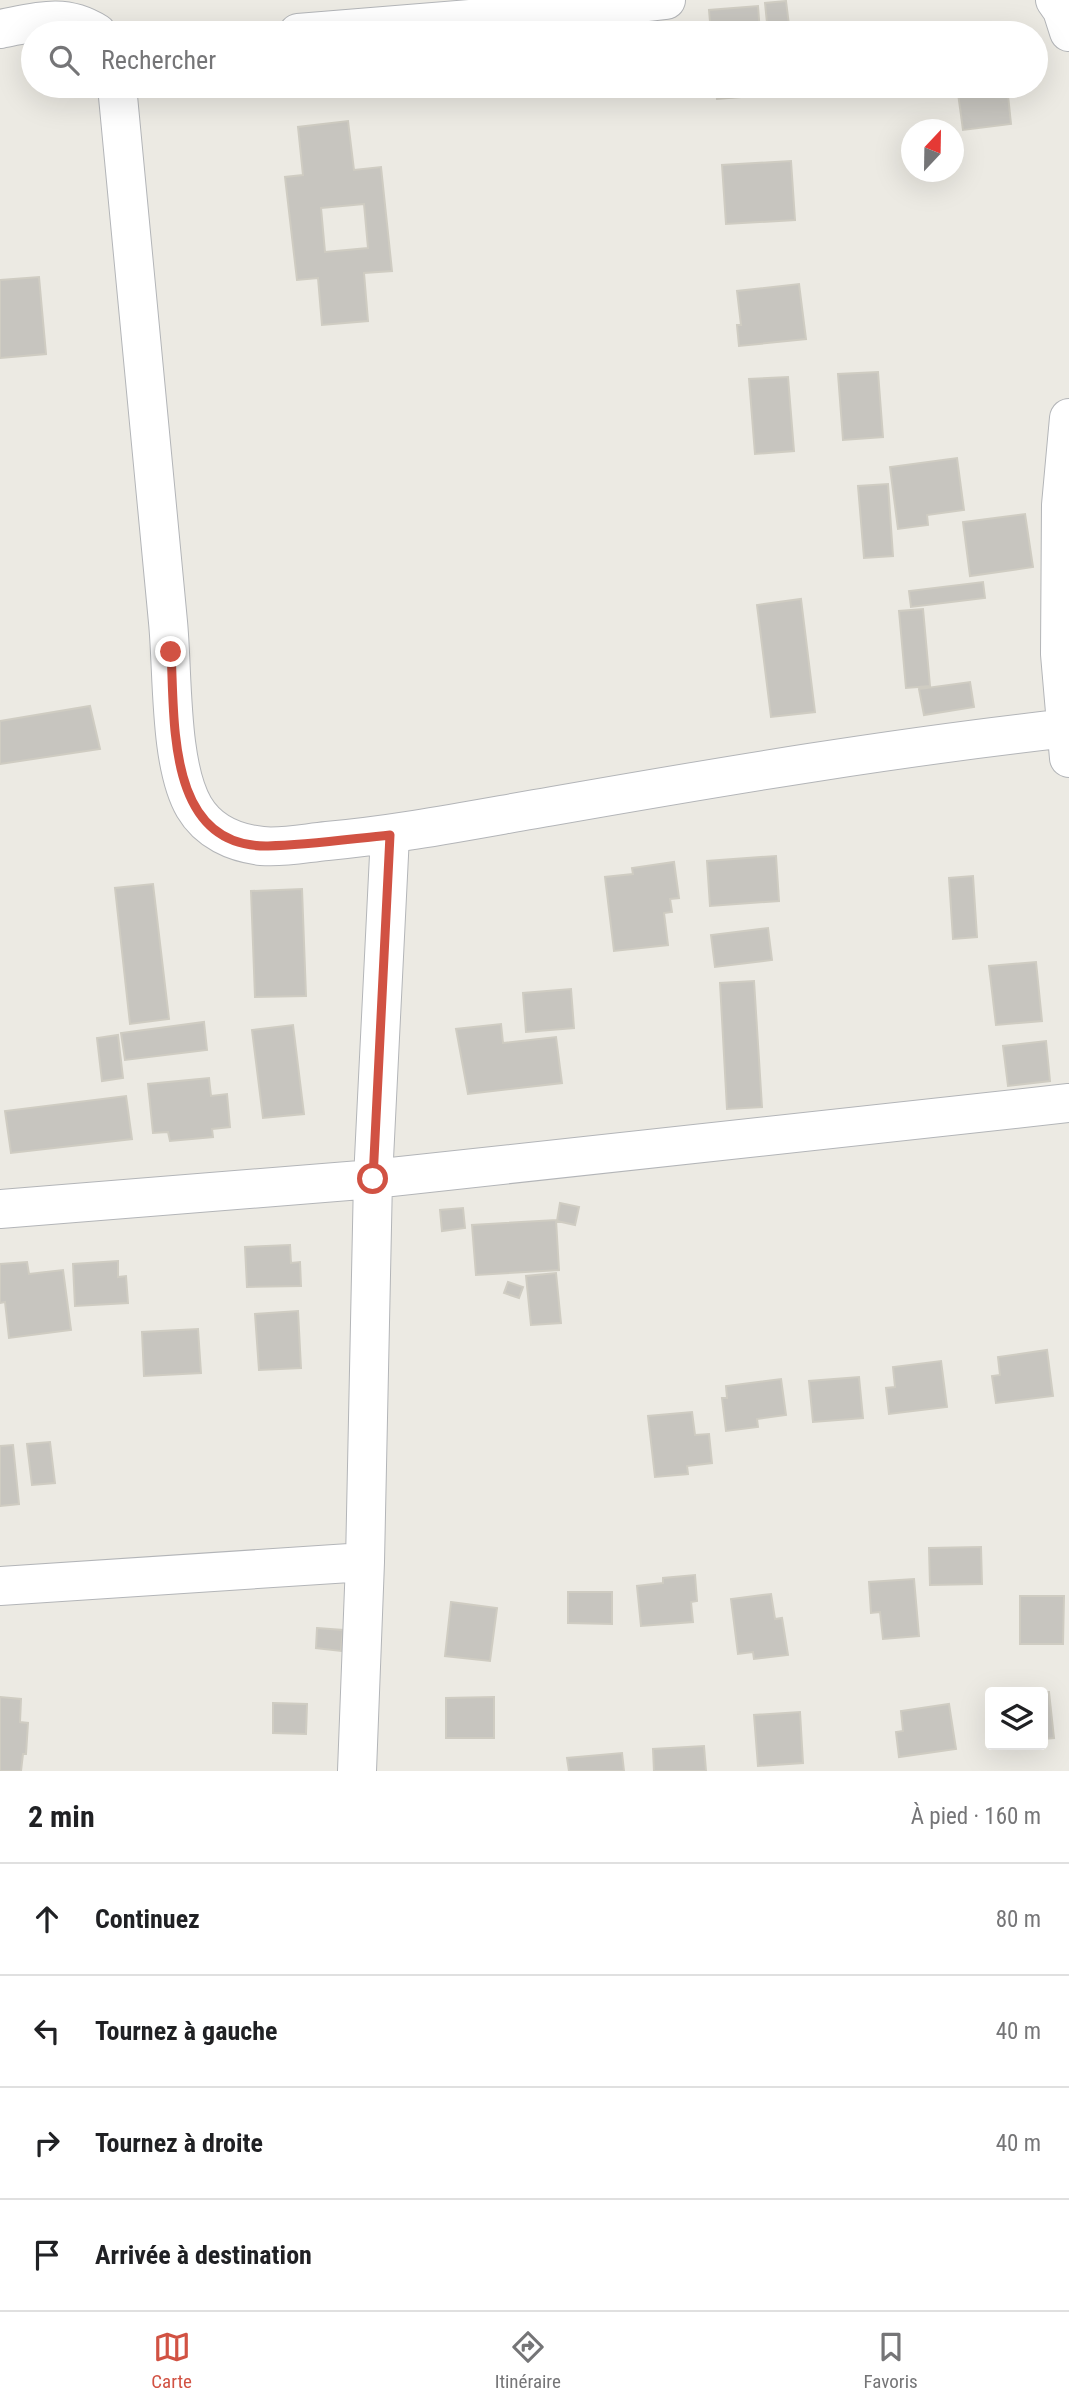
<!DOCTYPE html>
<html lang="fr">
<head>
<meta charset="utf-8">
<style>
  body { margin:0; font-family:"Roboto Condensed",sans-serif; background:#f2f2f2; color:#202124 }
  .controls { position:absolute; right:21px; bottom:21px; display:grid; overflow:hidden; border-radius:7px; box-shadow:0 7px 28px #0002 }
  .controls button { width:63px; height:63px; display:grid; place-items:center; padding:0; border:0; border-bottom:2px solid #e0e0e0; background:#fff; color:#202124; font:35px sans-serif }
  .compass { position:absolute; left:901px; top:119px; width:63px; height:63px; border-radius:50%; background:#fff; box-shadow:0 7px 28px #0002; rotate:22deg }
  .stop { position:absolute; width:21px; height:21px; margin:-16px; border:5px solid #d15243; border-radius:50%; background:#fff }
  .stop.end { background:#d15243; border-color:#fff; box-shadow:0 2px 7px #0008 }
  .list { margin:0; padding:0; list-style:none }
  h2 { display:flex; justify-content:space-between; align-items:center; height:91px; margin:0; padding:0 28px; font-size:30px }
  h2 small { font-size:23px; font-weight:400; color:#757577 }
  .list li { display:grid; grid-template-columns:46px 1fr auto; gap:21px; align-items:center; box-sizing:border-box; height:112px; padding:0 28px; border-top:2px solid #e0e0e0 }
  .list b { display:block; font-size:26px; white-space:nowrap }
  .list em { font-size:23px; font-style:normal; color:#757577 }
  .icon { flex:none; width:38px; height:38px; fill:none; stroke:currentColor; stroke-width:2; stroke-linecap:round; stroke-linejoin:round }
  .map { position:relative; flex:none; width:1069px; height:1771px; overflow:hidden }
  .search { position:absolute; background:#fff; box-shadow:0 7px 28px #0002; left:21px; right:21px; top:21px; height:77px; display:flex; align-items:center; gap:18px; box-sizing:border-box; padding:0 24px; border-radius:38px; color:#757577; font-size:26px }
  .sheet { height:539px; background:#fff }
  nav { display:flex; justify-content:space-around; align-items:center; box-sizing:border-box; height:98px; border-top:2px solid #e0e0e0; background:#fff; font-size:19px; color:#757577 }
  nav a { display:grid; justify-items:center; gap:4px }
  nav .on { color:#d15243 }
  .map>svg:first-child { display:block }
  .building { fill:#c7c5bf; stroke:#cfccc2; stroke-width:2; fill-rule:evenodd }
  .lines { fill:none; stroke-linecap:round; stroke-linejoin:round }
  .minor-casing { stroke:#b3b5b8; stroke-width:40 }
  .minor { stroke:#fff; stroke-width:38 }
  .route { stroke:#d15243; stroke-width:9 }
</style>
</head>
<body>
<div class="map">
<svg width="1069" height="1771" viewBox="0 0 1069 1771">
  <rect width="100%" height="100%" fill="#eceae3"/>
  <path class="building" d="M786 1 790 33H768L765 3Z
    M758 6 760 33H711L709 10Z
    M716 86H765L766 95 717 99Z
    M774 86H795L796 94 775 96Z
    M957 86H1007L1011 124 963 130Z
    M348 121 354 170 381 167 392 271 364 273 368 321 322 325 318 278 297 280 285 177 303 175 298 127ZM364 204 368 248 325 252 321 208Z
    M791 161 795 220 726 224 722 165Z
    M39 277 46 354 0 358V280Z
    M799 284 806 339 739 346 737 325H741L737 291Z
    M878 372 883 437 843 440 838 374Z
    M788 377 794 451 755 454 749 379Z
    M957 458 964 510 927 515 928 525 898 529 890 467Z
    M888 484 893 556 864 558 858 486Z
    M1025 514 1033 567 970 576 963 522Z
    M983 582 985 598 911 607 909 591Z
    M801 599 815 712 771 717 757 605Z
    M923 609 930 686 906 688 899 611Z
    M970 682 974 707 924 715 919 689Z
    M90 706 100 749 0 764V721Z
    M776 856 779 901 710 906 707 861Z
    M674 862 679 898 670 899 672 912 664 913 668 945 614 951 605 877 633 874 632 868Z
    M973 876 977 937 953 939 949 878Z
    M153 884 169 1019 130 1024 115 888Z
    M302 889 306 996 255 997 251 891Z
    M768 928 772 960 715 967 711 935Z
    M1036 962 1042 1021 996 1025 989 966Z
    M754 981 762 1107 727 1109 720 983Z
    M571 989 574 1028 526 1032 523 993Z
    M204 1022 207 1050 125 1060 121 1033Z
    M501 1024 503 1043 556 1037 562 1083 468 1094 456 1029Z
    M293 1025 304 1114 263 1118 252 1030Z
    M118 1035 123 1078 102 1081 97 1038Z
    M1046 1041 1050 1081 1008 1086 1003 1046Z
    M209 1078 211 1096 227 1094 230 1127 212 1129 213 1137 170 1141 168 1132 153 1133 148 1084Z
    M126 1096 132 1139 11 1153 5 1111Z
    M560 1203 579 1207 575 1225 557 1221Z
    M463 1208 465 1228 442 1231 440 1210Z
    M556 1220 559 1270 476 1275 472 1225Z
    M290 1245 291 1263 300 1262 301 1286 247 1287 245 1247Z
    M118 1261V1277L126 1276 128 1303 75 1306 73 1264Z
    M27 1262 29 1274 63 1270 71 1330 9 1338 5 1302 0 1303V1264Z
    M556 1273 561 1323 531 1325 526 1276Z
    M508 1282 523 1287 519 1298 504 1293Z
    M298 1311 301 1368 259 1370 255 1314Z
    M198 1329 201 1373 144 1376 142 1332Z
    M1047 1350 1053 1396 996 1403 992 1376 1000 1375 998 1357Z
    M941 1361 947 1407 889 1414 886 1388 895 1387 893 1367Z
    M859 1377 863 1418 813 1422 809 1381Z
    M781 1379 786 1415 757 1419 758 1427 726 1431 722 1398H727L726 1386Z
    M692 1412 695 1435 709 1434 712 1463 687 1466 688 1474 655 1477 648 1416Z
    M50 1442 55 1483 32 1485 27 1444Z
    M13 1445 19 1504 0 1506V1446Z
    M981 1547 982 1584 930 1585 929 1548Z
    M695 1575 697 1601 691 1602 693 1622 641 1626 637 1586 663 1583V1578Z
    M914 1579 919 1636 883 1639 880 1612 871 1613 869 1582Z
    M568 1592H612V1624L568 1623Z
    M771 1594 775 1619 782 1618 788 1655 754 1659 753 1652 738 1654 731 1599Z
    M1020 1596H1064L1063 1644H1020Z
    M451 1602 497 1608 490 1661 445 1656Z
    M317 1628 343 1630 341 1651 316 1648Z
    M1043 1692H1049L1054 1738 1043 1739Z
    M0 1697 21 1699 20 1722 28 1723 26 1754H23L21 1771H0Z
    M494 1697V1738H446V1698Z
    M273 1703 307 1704 306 1734 273 1733Z
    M949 1704 956 1749 899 1757 896 1732 903 1731 901 1711Z
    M800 1712 803 1763 758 1766 754 1715Z
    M704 1746 706 1771H654L653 1749Z
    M622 1753 624 1771H569L567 1758Z"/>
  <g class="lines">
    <g class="minor-casing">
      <path id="minor" d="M1055 0 1062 10 1069 32
        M0 29C36 22 64 12 97 33
        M298 33 580 10 666 0
        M117 86C134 264 151 443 168 622 173 673 169 764 194 807 208 831 234 843 262 846 283 848 306 843 327 841 403 834 477 819 553 806 724 776 896 747 1069 728
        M1069 418 1061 505 1060 654 1069 758
        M0 1209 373 1179 1069 1103
        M0 1586 365 1562
        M357 1771 365 1562 373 1179 390 835"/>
    </g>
    <use href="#minor" class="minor"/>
  </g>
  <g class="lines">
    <path class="route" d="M171 652C175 721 166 848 268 846 309 845 350 839 390 835L373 1179"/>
  </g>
</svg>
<div class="controls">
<button><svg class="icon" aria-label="layers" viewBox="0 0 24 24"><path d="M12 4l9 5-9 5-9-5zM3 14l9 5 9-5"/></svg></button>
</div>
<svg class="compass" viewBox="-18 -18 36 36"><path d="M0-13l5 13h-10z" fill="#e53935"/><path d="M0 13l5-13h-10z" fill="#757577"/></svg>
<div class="stop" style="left:373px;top:1179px"></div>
<div class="stop end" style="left:171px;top:652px"></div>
<div class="search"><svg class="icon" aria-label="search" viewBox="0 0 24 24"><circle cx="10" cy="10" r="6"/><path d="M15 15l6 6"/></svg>Rechercher</div>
</div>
<section class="sheet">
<h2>2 min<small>À pied · 160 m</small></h2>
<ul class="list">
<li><svg class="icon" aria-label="ahead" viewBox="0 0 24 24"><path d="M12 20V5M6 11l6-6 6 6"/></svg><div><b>Continuez</b></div><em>80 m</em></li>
<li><svg class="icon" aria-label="left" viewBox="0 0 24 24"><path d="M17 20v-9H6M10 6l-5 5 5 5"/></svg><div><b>Tournez à gauche</b></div><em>40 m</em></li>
<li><svg class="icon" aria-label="right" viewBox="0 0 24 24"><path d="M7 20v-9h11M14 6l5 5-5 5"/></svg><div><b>Tournez à droite</b></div><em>40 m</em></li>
<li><svg class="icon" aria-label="arrive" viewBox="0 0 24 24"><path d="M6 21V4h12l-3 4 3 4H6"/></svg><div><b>Arrivée à destination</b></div></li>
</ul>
</section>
<nav>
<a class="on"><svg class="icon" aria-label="map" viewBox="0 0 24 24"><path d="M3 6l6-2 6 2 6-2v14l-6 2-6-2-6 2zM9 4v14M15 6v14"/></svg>Carte</a>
<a><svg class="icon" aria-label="directions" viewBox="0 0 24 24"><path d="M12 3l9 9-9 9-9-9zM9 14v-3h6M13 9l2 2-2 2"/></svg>Itinéraire</a>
<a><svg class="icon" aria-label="saved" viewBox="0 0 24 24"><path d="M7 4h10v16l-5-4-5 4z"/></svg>Favoris</a>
</nav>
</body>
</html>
